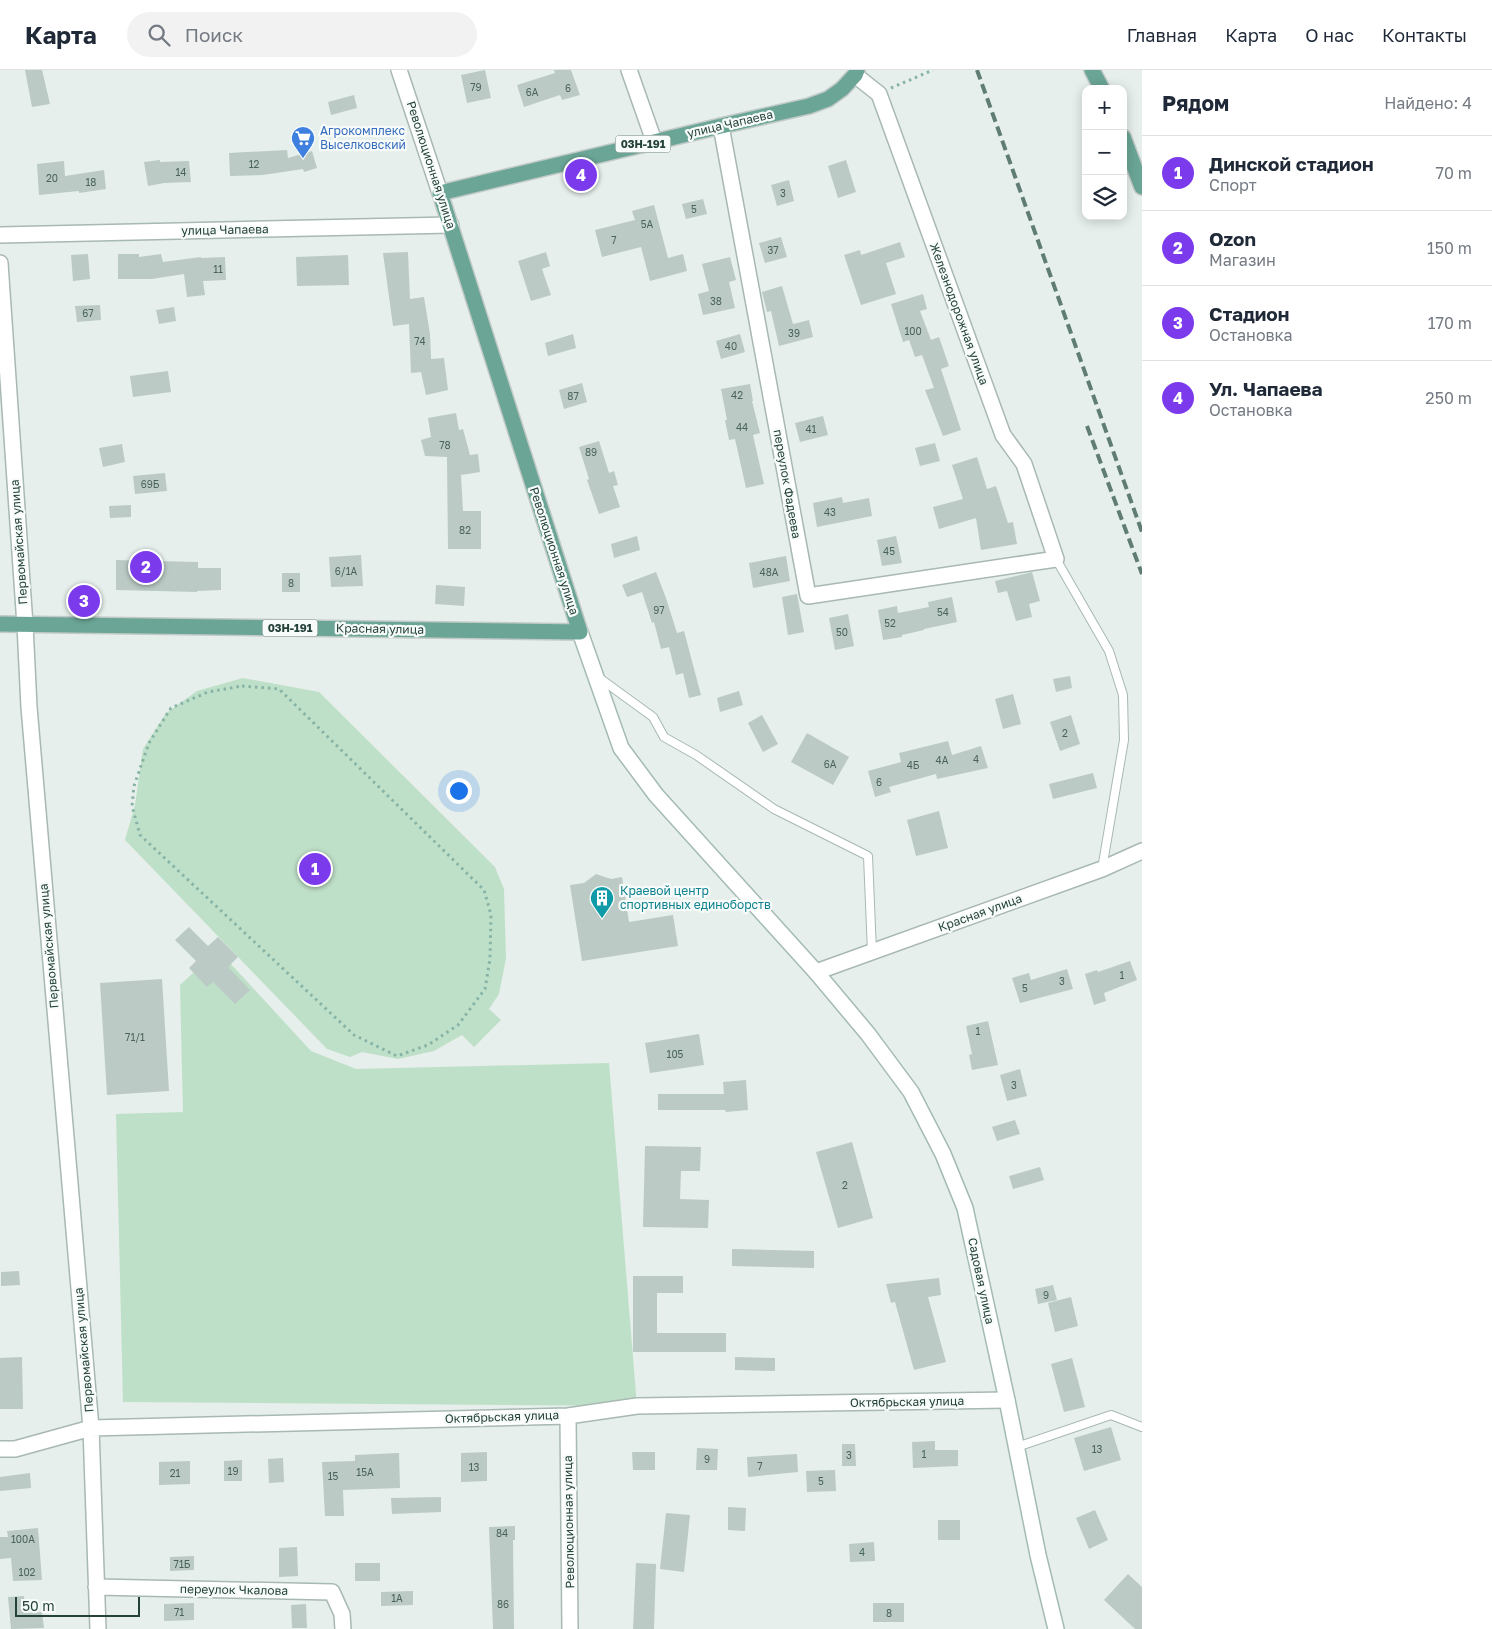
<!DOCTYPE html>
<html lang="ru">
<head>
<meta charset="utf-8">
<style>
  body { margin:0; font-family:"Golos Text",sans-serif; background:#f2f2f3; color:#1f2937 }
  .controls { position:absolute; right:15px; top:15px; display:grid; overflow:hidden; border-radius:10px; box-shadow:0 2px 12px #0003 }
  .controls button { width:45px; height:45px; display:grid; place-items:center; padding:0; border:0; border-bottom:1px solid #e0e1e3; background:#fff; color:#1f2937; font:25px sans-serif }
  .scale { position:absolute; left:15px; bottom:12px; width:125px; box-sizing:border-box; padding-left:5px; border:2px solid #24423a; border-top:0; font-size:14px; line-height:18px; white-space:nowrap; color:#24423a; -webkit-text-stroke:4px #f7fbf9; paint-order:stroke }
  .you { position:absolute; left:458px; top:720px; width:18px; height:18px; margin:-12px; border:4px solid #fff; border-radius:50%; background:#1a73e8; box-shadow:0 0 0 8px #1a73e833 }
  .badge { display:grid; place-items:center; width:32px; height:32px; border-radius:50%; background:#7c3aed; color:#fff; font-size:16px; font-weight:700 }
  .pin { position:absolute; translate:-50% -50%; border:2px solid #fff; box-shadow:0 1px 5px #0006 }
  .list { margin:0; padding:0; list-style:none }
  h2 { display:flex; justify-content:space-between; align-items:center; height:65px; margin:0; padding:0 20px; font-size:21px }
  h2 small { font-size:16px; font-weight:400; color:#747a83 }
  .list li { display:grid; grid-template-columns:32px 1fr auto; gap:15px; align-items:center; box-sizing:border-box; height:75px; padding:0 20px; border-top:1px solid #e0e1e3 }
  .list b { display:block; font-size:19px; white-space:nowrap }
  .list p { margin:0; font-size:16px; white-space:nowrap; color:#747a83 }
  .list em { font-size:16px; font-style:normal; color:#747a83 }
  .icon { flex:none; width:28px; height:28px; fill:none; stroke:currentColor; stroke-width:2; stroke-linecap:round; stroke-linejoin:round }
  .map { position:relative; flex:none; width:1142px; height:1559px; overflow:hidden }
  header { display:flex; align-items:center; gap:30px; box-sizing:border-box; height:70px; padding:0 25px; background:#fff; border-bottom:1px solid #e0e1e3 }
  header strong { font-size:24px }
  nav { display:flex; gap:28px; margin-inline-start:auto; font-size:18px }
  .search { width:350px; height:45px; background:#f2f2f3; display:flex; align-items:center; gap:12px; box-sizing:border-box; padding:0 18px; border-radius:28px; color:#747a83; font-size:19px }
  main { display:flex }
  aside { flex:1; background:#fff }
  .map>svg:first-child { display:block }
  .green { fill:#bfe0c8 }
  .building { fill:#bbcac4 }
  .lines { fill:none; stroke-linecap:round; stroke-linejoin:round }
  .lane-casing { stroke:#a8b8b2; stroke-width:10 }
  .street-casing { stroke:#a8b8b2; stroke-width:18 }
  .secondary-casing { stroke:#a4bbb3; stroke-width:18 }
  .primary-casing { stroke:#c2cac8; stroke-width:18 }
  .path { stroke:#86b3a5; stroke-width:3; stroke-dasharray:2.5 4; stroke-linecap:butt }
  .lane { stroke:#fff; stroke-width:8 }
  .street { stroke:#fff; stroke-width:15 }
  .secondary { stroke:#fff; stroke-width:15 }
  .primary { stroke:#6aa596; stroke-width:15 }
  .rail { stroke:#5f7d75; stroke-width:4; stroke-dasharray:10 5; stroke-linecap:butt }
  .labels { text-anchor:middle; stroke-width:4.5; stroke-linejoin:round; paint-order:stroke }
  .number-label { font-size:10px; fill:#4a645c }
  .shield { fill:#f7fbf9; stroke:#637a73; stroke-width:1 }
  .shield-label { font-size:11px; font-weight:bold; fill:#24423a }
  .street-label { font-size:12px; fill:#24423a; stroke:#f7fbf9 }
  .shop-label { font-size:12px; fill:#366cbe; stroke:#f7fbf9; text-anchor:start }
  .culture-label { font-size:12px; fill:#0d838f; stroke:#f7fbf9; text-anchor:start }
</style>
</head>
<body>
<header>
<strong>Карта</strong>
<div class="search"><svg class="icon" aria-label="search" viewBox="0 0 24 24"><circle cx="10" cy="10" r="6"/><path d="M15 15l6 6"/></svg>Поиск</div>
<nav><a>Главная</a><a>Карта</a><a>О нас</a><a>Контакты</a></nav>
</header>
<main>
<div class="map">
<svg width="1142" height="1559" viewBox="0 0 1142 1559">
  <rect width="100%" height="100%" fill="#e6efeb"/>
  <path class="green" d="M243 608 319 622 495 797 504 819 506 888 499 924 489 939 501 950 474 977 462 965 434 981 398 989 362 982 350 987 327 979 125 770 135 735 143 679 166 643 197 621Z
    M218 880 311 981 356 999 609 993 637 1336 123 1332 116 1044 183 1042 180 915Z"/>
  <path class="building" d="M25 0H42L50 34 32 37Z
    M485 0 491 28 467 33 461 5Z
    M554 0H571L580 25 562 30 560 25 524 37 517 15 555 3Z
    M354 25 357 38 331 45 328 32Z
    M287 80 288 88 312 81 317 98 304 102 303 99 263 105 230 106 229 83Z
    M160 90V92L189 91 191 112 164 113 148 116 144 92Z
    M846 90 856 122 838 128 828 96Z
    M64 91 65 106 104 100 106 119 79 123V121L39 125 37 94Z
    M789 110 794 131 777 136 771 115Z
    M703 129 707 144 686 149 682 134Z
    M654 135 668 188 683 184 687 201 650 211 641 177 602 187 595 160 635 150 632 141Z
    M781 167 787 187 765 193 759 173Z
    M900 172 905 187 886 193 896 224 861 235 844 185 860 180 861 185Z
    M408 182 410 229 424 227 430 264 431 289 444 288 448 320 426 325 421 302 411 303 409 254 393 256 383 183Z
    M546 182 550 196 542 199 551 225 531 231 518 191Z
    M88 184 90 209 73 211 71 185Z
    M118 184H139V187L161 184 163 192 201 187V188L225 187 226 210 203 211 205 225 187 227 184 204 152 209H118Z
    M348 185 349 215 297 216 296 187Z
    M730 187 736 210 729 212 735 238 703 245 698 224 709 221 702 194Z
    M782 216 793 254 809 250 813 267 779 276 771 241 767 242 762 222Z
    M923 224 927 239 920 241 931 270 939 267 949 296 941 299 961 360 943 366 925 320 934 318 922 285 915 287 909 270 903 272 891 234Z
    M100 235 101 250 77 252 75 236Z
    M174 237 176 251 159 254 156 240Z
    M573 264 576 278 548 286 545 273Z
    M740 264 745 282 721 289 716 271Z
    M168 301 171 322 133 327 130 306Z
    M582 313 587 332 564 339 559 320Z
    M750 314 753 331H752L760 363 753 365 764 414 746 418 735 369 729 370 725 350H727L721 319Z
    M456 343 459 360 463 359 470 385 478 384 480 402 461 405 463 441H481V479H448L447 387 425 386 421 370 431 367 428 348Z
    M823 346 828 365 800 372 795 353Z
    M599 371 609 403 614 401 618 415 613 416 620 437 599 444 587 410 589 409 579 377Z
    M935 373 940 391 920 396 915 378Z
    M122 374 125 392 103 397 99 378Z
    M977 387 987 419 996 416 1008 453 1013 452 1017 474 981 480 976 448 939 459 933 437 963 429 952 395Z
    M165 403 167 421 135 424 133 406Z
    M842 427 843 433 869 428 872 446 817 457 813 433Z
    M131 435V447L110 448 109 436Z
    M637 466 640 480 614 488 611 474Z
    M896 466 902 493 882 496 877 470Z
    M361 485 363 516 331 517 329 487Z
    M786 486 790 511 753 518 749 493Z
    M116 490 198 492V498H221V520L197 521V522L116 520Z
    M656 502 666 528 677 563 684 561 701 625 689 628 683 603 676 605 669 577 661 579 654 552 652 553 642 522 627 527 622 515Z
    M1032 502 1040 531 1029 534 1032 547 1016 551 1007 521 998 523 995 511Z
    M282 503H300V522H282Z
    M436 515 465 517 464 536 435 534Z
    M797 524 804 562 788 565 782 527Z
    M952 527 957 552 924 559V560L902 565V567L883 570 878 540 897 536 898 543 929 537 928 532Z
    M848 544 854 576 835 580 829 548Z
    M1070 606 1072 618 1056 622 1053 609Z
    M739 621 743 635 720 642 717 628Z
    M1013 624 1021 654 1003 659 995 629Z
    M762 645 778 674 763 682 748 653Z
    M1071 645 1080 674 1060 681 1050 652Z
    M807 663 849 687 833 715 791 692Z
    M948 671 952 685 981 676 988 698 937 709 936 704 889 717 891 722 875 727 868 701 901 692 899 683Z
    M1093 703 1097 718 1053 729 1049 714Z
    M939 741 948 778 916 786 907 750Z
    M596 804 611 809 622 807 629 852 673 845 678 876 582 891 570 815 584 813Z
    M189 857 208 876 218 867 238 887 228 897 250 920 235 934 213 912 207 917 189 898 196 891 175 870Z
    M1130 891 1137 910 1104 923 1106 931 1094 935 1085 904 1097 900 1098 902Z
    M1067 899 1073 919 1020 933 1012 908 1029 903 1031 910Z
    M162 909 169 1021 107 1025 100 913Z
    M988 951 998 995 972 1000 969 985 972 984 966 956Z
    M699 964 704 995 650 1003 645 973Z
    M1020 999 1027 1026 1007 1031 1000 1005Z
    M746 1010 748 1040 726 1042 725 1040H658V1024H724L723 1012Z
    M1015 1050 1020 1064 997 1071 992 1057Z
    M852 1072 873 1148 838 1158 816 1082Z
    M645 1076 701 1077 700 1101H681L680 1129 709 1130 708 1158 643 1157Z
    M1040 1097 1044 1110 1013 1119 1009 1106Z
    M732 1179 814 1181V1198L732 1196Z
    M19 1201 20 1215 1 1216V1202Z
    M633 1206H683V1223H657V1263H726V1282H633Z
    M939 1208 941 1225 928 1227 946 1292 914 1300 895 1232 891 1233 886 1214Z
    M1053 1215 1057 1230 1038 1234 1035 1219Z
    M1071 1227 1078 1256 1055 1262 1048 1233Z
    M22 1287 23 1339H0V1288Z
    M735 1287 775 1288V1301L735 1300Z
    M1072 1288 1085 1337 1064 1342 1051 1294Z
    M1111 1357 1121 1390 1084 1401 1074 1368Z
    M935 1371V1380H958V1396L913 1398 912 1372Z
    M842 1374H855L856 1396H842Z
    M697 1378 718 1379 717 1400H696Z
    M487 1382V1411L461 1412V1383Z
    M632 1382H655V1400H633Z
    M399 1383 400 1418 343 1420 344 1446H325L322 1392 355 1391V1385Z
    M797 1384 798 1402 748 1407 747 1387Z
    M283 1388 284 1412 269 1413 268 1389Z
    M242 1390V1411H224V1391Z
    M190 1391V1414L159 1415V1392Z
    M835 1400 836 1421 807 1422 806 1401Z
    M30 1403 31 1418 0 1421V1407Z
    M441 1427V1442L392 1444 391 1428Z
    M728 1437 746 1438 745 1461 728 1460Z
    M1095 1440 1108 1470 1089 1479 1076 1448Z
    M666 1443 690 1445 684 1502 660 1499Z
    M938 1450H960V1470H938Z
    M515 1456V1470H513L514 1559H493L489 1457Z
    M38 1458 42 1510 13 1511 11 1488 0 1489V1467H8L7 1461Z
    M874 1472 875 1491 850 1492 849 1474Z
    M297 1477 298 1506 279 1507V1478Z
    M194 1486V1500L170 1501V1487Z
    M355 1493H380V1511H355Z
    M636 1493 656 1494 654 1559H633Z
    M1128 1504 1142 1517V1559H1135L1104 1530Z
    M413 1521V1535L381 1536V1522Z
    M24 1526 25 1543 42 1542 44 1558 11 1559 8 1527Z
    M194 1533V1550L164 1551V1534Z
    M873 1533H904V1552H873Z
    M306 1534 307 1558H292L291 1535Z"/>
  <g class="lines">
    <g class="lane-casing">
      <path id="lane" d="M1056 489 1109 581 1123 625 1124 670 1102 799
        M598 607 653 647 664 667 696 685 774 739 868 786 872 882
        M1017 1377 1111 1345 1142 1357"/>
    </g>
    <g class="street-casing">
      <path id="street" d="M399 0 440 123
        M629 0 654 71
        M721 56 808 526 1056 489 1024 394 1003 365 879 24 855 5
        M0 165 451 155
        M0 193 25 555 29 637 91 1358 98 1559
        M816 902 1102 799 1142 781
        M568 1346 570 1559
        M0 1379H15L91 1358 568 1346 637 1336 1007 1330
        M96 1517 332 1522 342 1544 343 1559"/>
    </g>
    <g class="secondary-casing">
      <path id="secondary" d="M580 562 621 678 656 725 816 902 868 964 911 1022 943 1084 965 1138 1007 1330 1038 1485 1056 1559"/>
    </g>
    <g class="primary-casing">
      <path id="primary" d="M1092 0 1102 19
        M1123 67 1142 117
        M0 554 580 562 440 123 721 56 809 36 828 29 842 19 855 5 857 0"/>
    </g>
    <path class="path" d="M891 18 933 0
      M242 616 279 619 484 820 491 845 490 889 485 919 458 955 428 975 397 986 354 965 140 765 132 736 134 716 149 673 171 638 208 622Z"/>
    <use href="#lane" class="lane"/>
    <use href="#street" class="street"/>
    <use href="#secondary" class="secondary"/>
    <use href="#primary" class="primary"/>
    <path class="rail" d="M977 0 1142 462
      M1087 356 1142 504"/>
  </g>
  <defs>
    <g id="supermarket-pin" transform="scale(1.25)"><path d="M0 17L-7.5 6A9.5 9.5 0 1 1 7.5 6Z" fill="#3f7fe0" stroke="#f7fbf9"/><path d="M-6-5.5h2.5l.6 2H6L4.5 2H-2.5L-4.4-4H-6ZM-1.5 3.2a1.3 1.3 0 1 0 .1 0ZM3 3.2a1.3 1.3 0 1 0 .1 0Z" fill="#fff"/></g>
    <g id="building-pin" transform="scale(1.25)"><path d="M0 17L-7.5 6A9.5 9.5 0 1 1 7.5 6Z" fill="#0f9aa8" stroke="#f7fbf9"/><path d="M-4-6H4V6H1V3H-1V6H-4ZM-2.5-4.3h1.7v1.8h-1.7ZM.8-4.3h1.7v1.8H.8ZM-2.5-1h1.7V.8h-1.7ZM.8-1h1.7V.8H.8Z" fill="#fff"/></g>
  </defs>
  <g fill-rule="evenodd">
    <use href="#supermarket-pin" x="303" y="68"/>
    <use href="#building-pin" x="602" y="828"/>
  </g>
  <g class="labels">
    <g class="number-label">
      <text x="476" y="21">79</text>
      <text x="568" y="22">6</text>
      <text x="532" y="26">6А</text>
      <text x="254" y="98">12</text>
      <text x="181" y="106">14</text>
      <text x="52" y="112">20</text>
      <text x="91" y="116">18</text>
      <text x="783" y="127">3</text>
      <text x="694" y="143">5</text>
      <text x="647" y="158">5А</text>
      <text x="614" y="174">7</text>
      <text x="773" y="184">37</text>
      <text x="218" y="203">11</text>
      <text x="716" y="235">38</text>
      <text x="88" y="247">67</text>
      <text x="913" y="265">100</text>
      <text x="794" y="267">39</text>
      <text x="420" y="275">74</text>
      <text x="731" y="280">40</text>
      <text x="737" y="329">42</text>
      <text x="573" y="330">87</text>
      <text x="742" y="361">44</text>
      <text x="811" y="363">41</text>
      <text x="445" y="379">78</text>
      <text x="591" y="386">89</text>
      <text x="150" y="418">69Б</text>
      <text x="830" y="446">43</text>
      <text x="465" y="464">82</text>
      <text x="889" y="485">45</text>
      <text x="346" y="505">6/1А</text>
      <text x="769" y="506">48А</text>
      <text x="291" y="517">8</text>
      <text x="659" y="544">97</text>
      <text x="943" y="546">54</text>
      <text x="890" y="557">52</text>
      <text x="842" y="566">50</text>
      <text x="1065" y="667">2</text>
      <text x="976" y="693">4</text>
      <text x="942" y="694">4А</text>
      <text x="830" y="698">6А</text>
      <text x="913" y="699">4Б</text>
      <text x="879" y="716">6</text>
      <text x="1122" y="909">1</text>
      <text x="1062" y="915">3</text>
      <text x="1025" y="922">5</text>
      <text x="978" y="965">1</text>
      <text x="135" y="971">71/1</text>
      <text x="675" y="988">105</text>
      <text x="1014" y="1019">3</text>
      <text x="845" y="1119">2</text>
      <text x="1046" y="1229">9</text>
      <text x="1097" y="1383">13</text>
      <text x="924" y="1388">1</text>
      <text x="849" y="1389">3</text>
      <text x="707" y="1393">9</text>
      <text x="760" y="1400">7</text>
      <text x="474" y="1401">13</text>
      <text x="233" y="1405">19</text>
      <text x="365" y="1406">15А</text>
      <text x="175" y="1407">21</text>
      <text x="333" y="1410">15</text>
      <text x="821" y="1415">5</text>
      <text x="502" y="1467">84</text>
      <text x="23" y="1473">100А</text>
      <text x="862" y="1486">4</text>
      <text x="182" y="1498">71Б</text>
      <text x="27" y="1506">102</text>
      <text x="397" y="1532">1А</text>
      <text x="503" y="1538">86</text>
      <text x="179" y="1546">71</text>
      <text x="889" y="1547">8</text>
    </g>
    <g class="shield">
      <rect x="615.5" y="65.5" width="55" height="17" rx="4"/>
      <rect x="262.5" y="549.5" width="55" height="17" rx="4"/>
    </g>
    <g class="shield-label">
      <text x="643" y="78">03Н-191</text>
      <text x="290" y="562">03Н-191</text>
    </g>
    <g class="street-label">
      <text transform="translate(730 54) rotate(-13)" y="4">улица Чапаева</text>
      <text transform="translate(431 95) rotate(72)" y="4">Революционная улица</text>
      <text transform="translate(225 160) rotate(-1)" y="4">улица Чапаева</text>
      <text transform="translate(959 244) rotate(70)" y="4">Железнодорожная улица</text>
      <text transform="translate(787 414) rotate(80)" y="4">переулок Фадеева</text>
      <text transform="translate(19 472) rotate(-94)" y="4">Первомайская улица</text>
      <text transform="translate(554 481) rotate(72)" y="4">Революционная улица</text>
      <text transform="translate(380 559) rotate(1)" y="4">Красная улица</text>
      <text transform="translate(980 843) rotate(-20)" y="4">Красная улица</text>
      <text transform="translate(49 876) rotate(-95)" y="4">Первомайская улица</text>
      <text transform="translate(981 1211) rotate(78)" y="4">Садовая улица</text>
      <text transform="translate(84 1280) rotate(-95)" y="4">Первомайская улица</text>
      <text transform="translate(907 1332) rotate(-1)" y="4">Октябрьская улица</text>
      <text transform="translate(502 1347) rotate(-2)" y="4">Октябрьская улица</text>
      <text transform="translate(569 1452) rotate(-91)" y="4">Революционная улица</text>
      <text transform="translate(234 1520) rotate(1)" y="4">переулок Чкалова</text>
    </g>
    <g class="shop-label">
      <text x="320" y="65">Агрокомплекс<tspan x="320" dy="14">Выселковский</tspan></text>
    </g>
    <g class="culture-label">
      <text x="620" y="825">Краевой центр<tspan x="620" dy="14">спортивных единоборств</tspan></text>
    </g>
  </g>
</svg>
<div class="controls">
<button>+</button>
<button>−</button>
<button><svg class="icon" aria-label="layers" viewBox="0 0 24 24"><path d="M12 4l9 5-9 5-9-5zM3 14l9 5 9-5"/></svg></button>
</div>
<div class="scale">50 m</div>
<div class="you"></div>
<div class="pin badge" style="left:315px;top:799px">1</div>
<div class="pin badge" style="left:146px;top:497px">2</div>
<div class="pin badge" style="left:84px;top:531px">3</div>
<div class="pin badge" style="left:581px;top:105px">4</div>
</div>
<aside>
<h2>Рядом<small>Найдено: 4</small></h2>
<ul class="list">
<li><span class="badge">1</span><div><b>Динской стадион</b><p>Спорт</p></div><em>70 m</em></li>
<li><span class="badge">2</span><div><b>Ozon</b><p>Магазин</p></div><em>150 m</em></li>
<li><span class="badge">3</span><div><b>Стадион</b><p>Остановка</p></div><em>170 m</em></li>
<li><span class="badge">4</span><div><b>Ул. Чапаева</b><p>Остановка</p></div><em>250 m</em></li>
</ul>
</aside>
</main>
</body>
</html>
